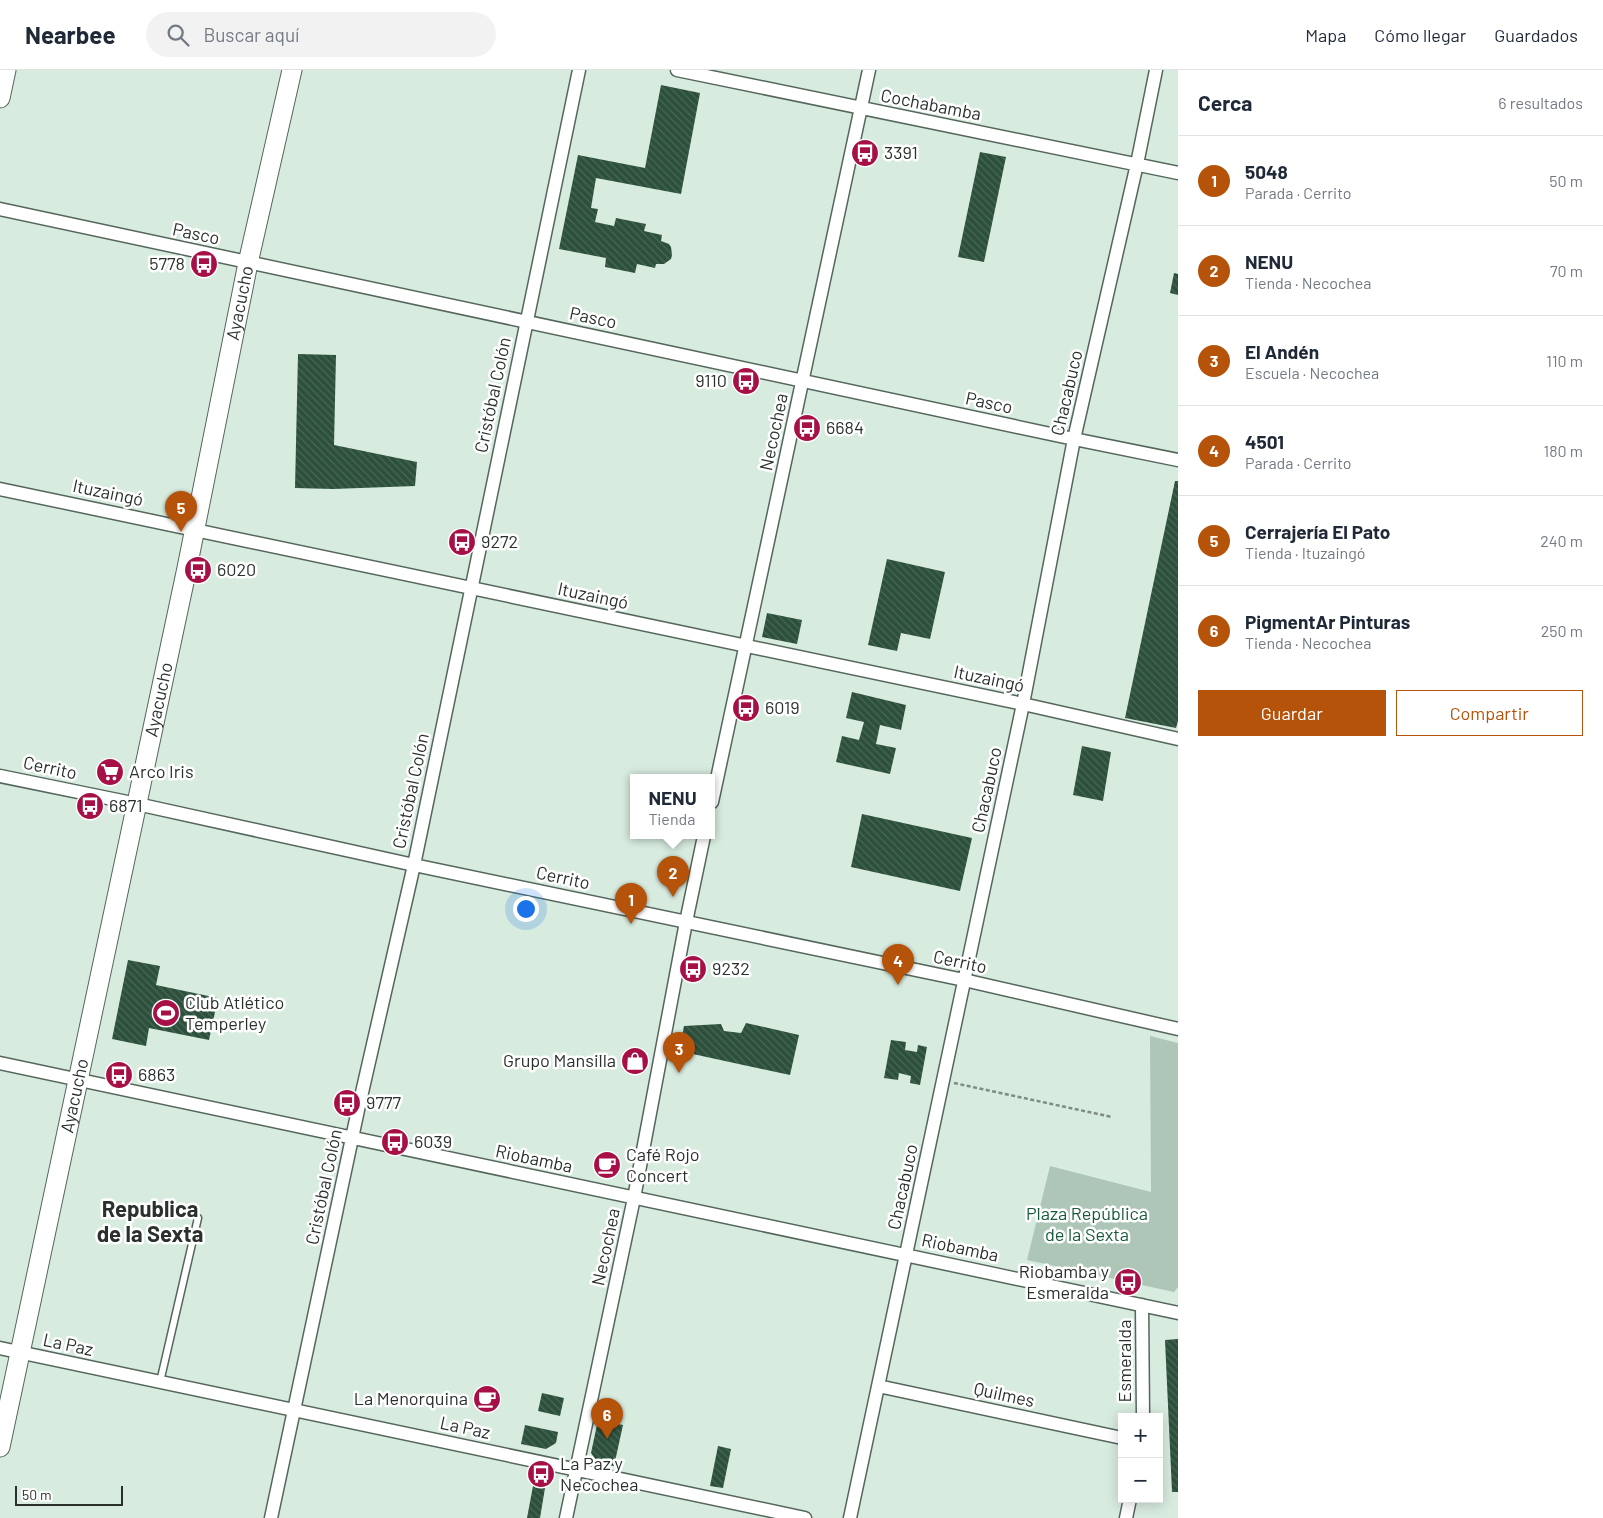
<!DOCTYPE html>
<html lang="es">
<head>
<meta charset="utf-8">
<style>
  body { margin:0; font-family:Barlow,sans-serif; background:#f2f2f3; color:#1f2937 }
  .controls { position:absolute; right:15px; bottom:15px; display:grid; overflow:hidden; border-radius:0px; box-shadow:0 2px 12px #0003 }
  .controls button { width:45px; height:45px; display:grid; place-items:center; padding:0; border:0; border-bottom:1px solid #e0e1e3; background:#fff; color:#1f2937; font:25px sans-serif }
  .scale { position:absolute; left:15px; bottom:12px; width:108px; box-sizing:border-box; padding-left:5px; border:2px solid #2a312d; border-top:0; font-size:14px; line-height:18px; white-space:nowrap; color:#2a312d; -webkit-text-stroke:4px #fff; paint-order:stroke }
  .you { position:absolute; left:525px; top:838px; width:18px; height:18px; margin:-12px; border:4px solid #fff; border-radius:50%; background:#1a73e8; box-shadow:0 0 0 8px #1a73e833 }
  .badge { display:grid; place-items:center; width:32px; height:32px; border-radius:50%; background:#b45309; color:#fff; font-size:16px; font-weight:700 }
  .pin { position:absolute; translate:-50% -41px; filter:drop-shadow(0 1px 2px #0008) }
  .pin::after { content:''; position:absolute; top:26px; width:18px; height:15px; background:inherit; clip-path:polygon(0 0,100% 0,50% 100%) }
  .popup { position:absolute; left:630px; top:704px; width:85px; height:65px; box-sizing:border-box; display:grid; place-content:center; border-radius:0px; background:#fff; filter:drop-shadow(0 1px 4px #0005); font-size:16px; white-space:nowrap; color:#747a83 }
  .popup b { font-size:19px; color:#1f2937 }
  .popup::after { content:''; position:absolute; left:50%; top:100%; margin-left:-10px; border:10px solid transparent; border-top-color:#fff }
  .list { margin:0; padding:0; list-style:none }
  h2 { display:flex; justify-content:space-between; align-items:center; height:65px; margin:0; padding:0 20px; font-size:21px }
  h2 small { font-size:16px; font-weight:400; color:#747a83 }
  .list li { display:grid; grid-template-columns:32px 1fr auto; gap:15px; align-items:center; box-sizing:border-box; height:90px; padding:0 20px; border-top:1px solid #e0e1e3 }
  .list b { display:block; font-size:19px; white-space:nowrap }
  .list p { margin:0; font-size:16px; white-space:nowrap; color:#747a83 }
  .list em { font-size:16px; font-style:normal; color:#747a83 }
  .actions { display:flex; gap:10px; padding:15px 20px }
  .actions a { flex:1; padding:11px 0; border:1px solid #b45309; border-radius:0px; text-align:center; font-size:18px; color:#b45309 }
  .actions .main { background:#b45309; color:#fff }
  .icon { flex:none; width:28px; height:28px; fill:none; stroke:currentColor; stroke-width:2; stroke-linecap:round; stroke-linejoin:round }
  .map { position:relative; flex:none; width:1178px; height:1448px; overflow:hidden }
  header { display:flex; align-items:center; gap:30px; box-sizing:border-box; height:70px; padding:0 25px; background:#fff; border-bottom:1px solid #e0e1e3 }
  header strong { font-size:24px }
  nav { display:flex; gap:28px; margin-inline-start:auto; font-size:18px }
  .search { width:350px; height:45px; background:#f2f2f3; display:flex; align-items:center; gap:12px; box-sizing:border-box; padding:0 18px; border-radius:28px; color:#747a83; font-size:19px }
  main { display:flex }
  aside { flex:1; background:#fff }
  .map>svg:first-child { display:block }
  .green { fill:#adc6b7 }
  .building { fill:url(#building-back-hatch) }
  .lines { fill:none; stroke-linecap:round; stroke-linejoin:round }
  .lane-casing { stroke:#55665c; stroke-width:9 }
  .street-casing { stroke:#55665c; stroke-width:15 }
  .secondary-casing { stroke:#55665c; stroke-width:21 }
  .path { stroke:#7f8c84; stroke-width:2.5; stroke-dasharray:4 2.5; stroke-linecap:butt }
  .lane { stroke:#fff; stroke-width:6 }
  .street { stroke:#fff; stroke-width:12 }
  .secondary { stroke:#fff; stroke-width:19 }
  .labels { text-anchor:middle; stroke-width:5; stroke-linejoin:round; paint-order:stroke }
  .street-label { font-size:18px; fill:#2a312d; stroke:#fff }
  .poi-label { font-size:18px; fill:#2a312d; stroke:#fff; text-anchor:start }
  .park-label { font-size:18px; fill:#185b3c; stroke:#fff }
  .district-label { font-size:22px; font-weight:bold; fill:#2a312d; stroke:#fff }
</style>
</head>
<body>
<header>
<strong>Nearbee</strong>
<div class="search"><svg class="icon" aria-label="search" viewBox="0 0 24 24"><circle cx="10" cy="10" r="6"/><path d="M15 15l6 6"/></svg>Buscar aquí</div>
<nav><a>Mapa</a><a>Cómo llegar</a><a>Guardados</a></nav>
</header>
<main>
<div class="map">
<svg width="1178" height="1448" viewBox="0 0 1178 1448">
  <defs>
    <pattern id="building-back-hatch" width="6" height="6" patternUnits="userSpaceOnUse" patternTransform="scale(1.25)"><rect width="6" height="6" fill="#2c503c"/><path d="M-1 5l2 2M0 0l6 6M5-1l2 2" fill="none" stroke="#496756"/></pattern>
  </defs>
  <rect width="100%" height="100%" fill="#d8ebdf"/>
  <path class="green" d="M1150 966 1178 973V1217L1174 1222 1027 1190 1050 1096 1151 1122Z"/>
  <path class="building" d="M661 15 700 23 681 124 596 108 591 138 598 139 595 152 614 156 616 148 646 154 644 161 662 165 661 171 669 174 671 177 672 185 671 189 664 194H656L655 198 637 194 635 203 605 197 606 188 559 179 578 85 645 98Z
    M980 82 1006 87 984 192 958 187Z
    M1174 203 1178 204V225L1170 223Z
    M298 284 336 285 334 375 417 392 415 416 333 419 295 418Z
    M1175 411H1178V651L1176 658 1125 648Z
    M887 489 945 502 930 569 901 563 897 581 868 575Z
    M767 543 802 550 797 574 762 567Z
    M852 622 906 635 901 660 880 655 876 674 896 678 890 704 836 692 842 666 859 670 864 652 846 648Z
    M1082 676 1111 682 1103 731 1073 725Z
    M862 744 972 768 960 821 851 797Z
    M128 890 160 896 156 915 218 928 209 970 149 958 146 976 112 969Z
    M746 953 799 965 790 1005 679 981 684 956 721 954 724 961 741 963Z
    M891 970 906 972 905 980 917 982 918 975 927 977 920 1015 910 1013 911 1006 899 1003 898 1010 884 1008Z
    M1178 1269V1422H1172L1165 1270Z
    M542 1323 564 1328 560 1346 538 1341Z
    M598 1350 623 1355 614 1396 598 1393 591 1383Z
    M525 1355 558 1362 556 1373 546 1379 521 1374Z
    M718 1376 731 1379 723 1418 710 1416Z
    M533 1416 545 1418 540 1448H527Z"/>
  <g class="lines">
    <g class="lane-casing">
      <path id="lane" d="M160 1312 198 1148"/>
    </g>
    <g class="street-casing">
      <path id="street" d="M677 0 1178 103
        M0 139 1074 369 1178 390
        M0 419 1023 634 1178 669
        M0 706 137 734 414 795 964 910 1178 959
        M712 732 869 0
        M0 993 1178 1243
        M1142 1235 1143 1347
        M0 1278 805 1448
        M878 1316 1122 1368
        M271 1448 358 1040 414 795 579 0
        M566 1448 634 1128 686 852 704 766
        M850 1448 1023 634 1074 369 1137 94 1156 0
        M1126 1448 1130 1429"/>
    </g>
    <g class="secondary-casing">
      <g id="secondary">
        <path d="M0 28 6 0"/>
        <path id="s1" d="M0 1377 187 498 248 193 292 0"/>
      </g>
    </g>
    <path class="path" d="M954 1013 1112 1047"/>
    <use href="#lane" class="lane"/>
    <use href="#street" class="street"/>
    <use href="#secondary" class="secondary"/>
  </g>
  <defs>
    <g id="bus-disc" transform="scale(1.4375)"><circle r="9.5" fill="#a61046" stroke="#fff"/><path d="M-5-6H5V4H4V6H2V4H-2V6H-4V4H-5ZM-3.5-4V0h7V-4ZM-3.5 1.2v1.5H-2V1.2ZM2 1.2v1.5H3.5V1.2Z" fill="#fff"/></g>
    <g id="supermarket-disc" transform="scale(1.4375)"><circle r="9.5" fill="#a61046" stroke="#fff"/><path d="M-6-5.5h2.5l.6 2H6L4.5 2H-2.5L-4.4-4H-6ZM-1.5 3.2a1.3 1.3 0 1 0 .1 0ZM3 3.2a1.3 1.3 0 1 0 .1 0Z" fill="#fff"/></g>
    <g id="stadium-disc" transform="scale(1.4375)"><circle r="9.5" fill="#a61046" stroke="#fff"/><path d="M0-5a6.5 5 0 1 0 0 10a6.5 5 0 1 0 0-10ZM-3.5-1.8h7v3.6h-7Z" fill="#fff"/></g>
    <g id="shop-disc" transform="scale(1.4375)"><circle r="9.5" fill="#a61046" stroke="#fff"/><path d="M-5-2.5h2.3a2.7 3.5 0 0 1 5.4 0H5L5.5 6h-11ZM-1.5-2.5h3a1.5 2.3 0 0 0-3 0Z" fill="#fff"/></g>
    <g id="cafe-disc" transform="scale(1.4375)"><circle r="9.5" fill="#a61046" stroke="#fff"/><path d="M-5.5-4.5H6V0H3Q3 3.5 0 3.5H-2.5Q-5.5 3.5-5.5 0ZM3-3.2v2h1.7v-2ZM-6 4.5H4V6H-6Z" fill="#fff"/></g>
  </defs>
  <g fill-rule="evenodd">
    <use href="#bus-disc" x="865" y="83"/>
    <use href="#bus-disc" x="204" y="194"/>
    <use href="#bus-disc" x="746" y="311"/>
    <use href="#bus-disc" x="807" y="358"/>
    <use href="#bus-disc" x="462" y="472"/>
    <use href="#bus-disc" x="198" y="500"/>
    <use href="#bus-disc" x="746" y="638"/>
    <use href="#supermarket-disc" x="110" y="702"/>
    <use href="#bus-disc" x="90" y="736"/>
    <use href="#bus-disc" x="693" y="899"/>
    <use href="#stadium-disc" x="166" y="943"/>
    <use href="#shop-disc" x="635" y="991"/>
    <use href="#bus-disc" x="119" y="1005"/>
    <use href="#bus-disc" x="347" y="1033"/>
    <use href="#bus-disc" x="395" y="1072"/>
    <use href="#cafe-disc" x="607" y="1095"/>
    <use href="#bus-disc" x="1128" y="1212"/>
    <use href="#cafe-disc" x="487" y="1329"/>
    <use href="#bus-disc" x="541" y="1404"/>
  </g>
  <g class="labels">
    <g class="street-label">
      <text transform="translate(931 35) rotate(11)" y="6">Cochabamba</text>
      <text transform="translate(196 164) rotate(12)" y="6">Pasco</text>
      <text dy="6" stroke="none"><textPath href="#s1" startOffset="1169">Ayacucho</textPath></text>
      <text transform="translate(593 248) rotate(12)" y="6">Pasco</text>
      <text transform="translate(1067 323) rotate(-77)" y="6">Chacabuco</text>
      <text transform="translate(493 325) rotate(-78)" y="6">Cristóbal Colón</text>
      <text transform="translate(989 333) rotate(12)" y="6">Pasco</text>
      <text transform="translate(774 362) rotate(-78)" y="6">Necochea</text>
      <text transform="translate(108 423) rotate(12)" y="6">Ituzaingó</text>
      <text transform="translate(593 526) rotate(12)" y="6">Ituzaingó</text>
      <text transform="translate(989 609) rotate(12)" y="6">Ituzaingó</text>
      <text dy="6" stroke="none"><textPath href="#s1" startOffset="764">Ayacucho</textPath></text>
      <text transform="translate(50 698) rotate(12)" y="6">Cerrito</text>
      <text transform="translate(987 720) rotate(-78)" y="6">Chacabuco</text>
      <text transform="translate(411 721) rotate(-78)" y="6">Cristóbal Colón</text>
      <text transform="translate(563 808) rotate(12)" y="6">Cerrito</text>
      <text transform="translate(960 892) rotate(12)" y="6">Cerrito</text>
      <text dy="6" stroke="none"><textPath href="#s1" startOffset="359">Ayacucho</textPath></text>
      <text transform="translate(534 1089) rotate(12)" y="6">Riobamba</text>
      <text transform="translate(324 1117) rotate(-78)" y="6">Cristóbal Colón</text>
      <text transform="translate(903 1117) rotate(-78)" y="6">Chacabuco</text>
      <text transform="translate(606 1177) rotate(-78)" y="6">Necochea</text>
      <text transform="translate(960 1178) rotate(12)" y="6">Riobamba</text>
      <text transform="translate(68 1275) rotate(12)" y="6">La Paz</text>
      <text transform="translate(1125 1291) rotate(-90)" y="6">Esmeralda</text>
      <text transform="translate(1004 1325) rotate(12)" y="6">Quilmes</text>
      <text transform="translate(465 1358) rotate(12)" y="6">La Paz</text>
    </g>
    <g class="poi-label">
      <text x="884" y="89">3391</text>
      <text x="185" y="200" text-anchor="end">5778</text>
      <text x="727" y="317" text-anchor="end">9110</text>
      <text x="826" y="364">6684</text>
      <text x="481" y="478">9272</text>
      <text x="217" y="506">6020</text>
      <text x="765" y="644">6019</text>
      <text x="129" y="708">Arco Iris</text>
      <text x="109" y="742">6871</text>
      <text x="712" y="905">9232</text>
      <text x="185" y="939">Club Atlético<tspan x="185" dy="21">Temperley</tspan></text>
      <text x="616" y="997" text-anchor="end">Grupo Mansilla</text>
      <text x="138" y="1011">6863</text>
      <text x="366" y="1039">9777</text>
      <text x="414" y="1078">6039</text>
      <text x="626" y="1091">Café Rojo<tspan x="626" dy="21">Concert</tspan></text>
      <text x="1109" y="1208" text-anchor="end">Riobamba y<tspan x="1109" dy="21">Esmeralda</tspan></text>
      <text x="468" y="1335" text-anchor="end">La Menorquina</text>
      <text x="560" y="1400">La Paz y<tspan x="560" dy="21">Necochea</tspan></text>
    </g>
    <g class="park-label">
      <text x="1087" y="1150">Plaza República<tspan x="1087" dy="21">de la Sexta</tspan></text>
    </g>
    <g class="district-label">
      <text x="150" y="1147">Republica<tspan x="150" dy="25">de la Sexta</tspan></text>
    </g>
  </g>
</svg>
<div class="controls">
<button>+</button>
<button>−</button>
</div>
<div class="scale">50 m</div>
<div class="you"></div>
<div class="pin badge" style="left:631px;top:854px">1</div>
<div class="pin badge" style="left:673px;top:827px">2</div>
<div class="popup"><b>NENU</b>Tienda</div>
<div class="pin badge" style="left:679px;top:1003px">3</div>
<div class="pin badge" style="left:898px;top:915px">4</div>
<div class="pin badge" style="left:181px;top:462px">5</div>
<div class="pin badge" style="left:607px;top:1369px">6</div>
</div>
<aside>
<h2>Cerca<small>6 resultados</small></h2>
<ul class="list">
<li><span class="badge">1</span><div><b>5048</b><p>Parada · Cerrito</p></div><em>50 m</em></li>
<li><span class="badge">2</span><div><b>NENU</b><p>Tienda · Necochea</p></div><em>70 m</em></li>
<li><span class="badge">3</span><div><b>El Andén</b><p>Escuela · Necochea</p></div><em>110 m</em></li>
<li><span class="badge">4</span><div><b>4501</b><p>Parada · Cerrito</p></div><em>180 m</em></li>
<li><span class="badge">5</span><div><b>Cerrajería El Pato</b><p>Tienda · Ituzaingó</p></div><em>240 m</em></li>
<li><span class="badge">6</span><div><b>PigmentAr Pinturas</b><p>Tienda · Necochea</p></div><em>250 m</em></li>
</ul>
<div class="actions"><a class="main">Guardar</a><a>Compartir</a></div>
</aside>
</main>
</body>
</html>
